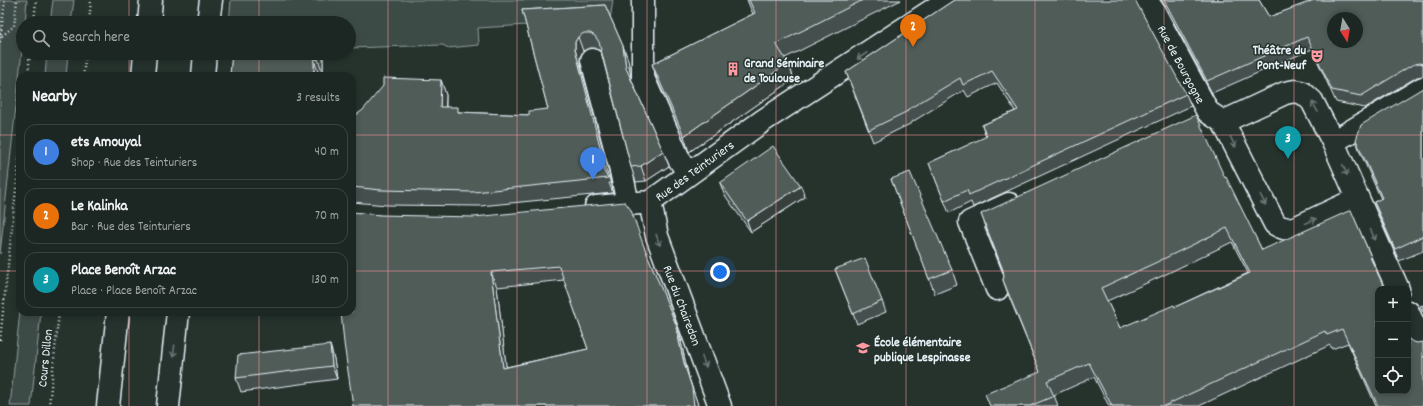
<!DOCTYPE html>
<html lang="en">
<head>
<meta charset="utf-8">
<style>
  body { margin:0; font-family:Dekko,sans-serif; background:#252e2a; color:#f1f3f6 }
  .controls { position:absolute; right:12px; bottom:12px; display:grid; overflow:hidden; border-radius:8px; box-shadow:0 2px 6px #0003 }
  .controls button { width:36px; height:36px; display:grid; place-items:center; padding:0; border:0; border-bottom:1px solid #3a4340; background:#1c2622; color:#f1f3f6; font:20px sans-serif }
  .compass { position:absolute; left:1327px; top:12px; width:36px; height:36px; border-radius:50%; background:#1c2622; box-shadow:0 2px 6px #0003; rotate:169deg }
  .you { position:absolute; left:720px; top:272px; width:14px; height:14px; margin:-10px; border:3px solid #fff; border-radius:50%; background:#1a73e8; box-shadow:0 0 0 6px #1a73e833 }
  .badge { display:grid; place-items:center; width:26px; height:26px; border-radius:50%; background:#db2777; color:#fff; font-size:13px; font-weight:700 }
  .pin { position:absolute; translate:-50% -33px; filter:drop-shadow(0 1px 2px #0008) }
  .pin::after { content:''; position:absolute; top:21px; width:14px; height:12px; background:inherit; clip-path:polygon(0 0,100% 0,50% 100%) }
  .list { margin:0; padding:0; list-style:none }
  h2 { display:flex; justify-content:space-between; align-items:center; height:52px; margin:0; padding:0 16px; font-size:17px }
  h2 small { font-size:13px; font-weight:400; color:#a0a5a5 }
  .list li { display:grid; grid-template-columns:26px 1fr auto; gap:12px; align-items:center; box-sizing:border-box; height:56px; margin:0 8px 8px; padding:0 8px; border:1px solid #3a4340; border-radius:12px }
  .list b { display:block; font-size:15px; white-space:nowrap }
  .list p { margin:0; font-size:13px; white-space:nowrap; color:#a0a5a5 }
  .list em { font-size:13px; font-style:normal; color:#a0a5a5 }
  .icon { flex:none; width:22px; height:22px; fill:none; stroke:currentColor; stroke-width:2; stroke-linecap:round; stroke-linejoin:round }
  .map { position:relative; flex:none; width:1423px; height:406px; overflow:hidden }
  .search { position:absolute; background:#1c2622; box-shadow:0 2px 6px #0003; left:16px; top:16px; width:340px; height:44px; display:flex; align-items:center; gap:10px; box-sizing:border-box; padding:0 14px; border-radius:22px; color:#a0a5a5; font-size:15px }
  .panel { position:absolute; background:#1c2622; box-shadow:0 2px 6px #0003; left:16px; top:72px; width:340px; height:244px; border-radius:12px }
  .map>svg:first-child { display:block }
  .green { fill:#3e4b47; stroke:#939ea0 }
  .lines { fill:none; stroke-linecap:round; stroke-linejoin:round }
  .minor-casing { stroke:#e8f1f8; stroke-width:25 }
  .path { stroke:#e8f1f8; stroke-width:2.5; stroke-dasharray:1 3; stroke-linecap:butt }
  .minor { stroke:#26332d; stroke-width:22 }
  .wall { fill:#454f4d; stroke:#e8f1f8; fill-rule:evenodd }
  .shaded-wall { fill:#38403e; stroke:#e8f1f8 }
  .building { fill:#505c59; stroke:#e8f1f8; fill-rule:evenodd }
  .oneway { stroke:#6a7674 }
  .grid { fill:none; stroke:#ff9aa2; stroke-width:1; stroke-opacity:0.55 }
  .labels { text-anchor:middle; stroke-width:3; stroke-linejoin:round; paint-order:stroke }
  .poi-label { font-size:13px; font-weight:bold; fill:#e8f1f8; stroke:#26332d; text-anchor:start }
  .street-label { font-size:13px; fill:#e8f1f8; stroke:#26332d }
</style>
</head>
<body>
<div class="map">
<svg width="1423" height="406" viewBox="0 0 1423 406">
  <rect width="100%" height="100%" fill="#26332d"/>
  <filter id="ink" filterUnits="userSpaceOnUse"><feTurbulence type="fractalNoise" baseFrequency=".025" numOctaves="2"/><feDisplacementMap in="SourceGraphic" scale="8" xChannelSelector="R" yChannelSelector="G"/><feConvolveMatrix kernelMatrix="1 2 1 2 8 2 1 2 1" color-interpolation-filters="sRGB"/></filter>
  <g filter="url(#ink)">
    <path class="green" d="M0 0H27L25 23H23V40L0 254Z
      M53 0H74L71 23H50Z
      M231 0H613L610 20 478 28 479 45 448 48 443 45 349 48V23H229Z
      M47 53H68L66 76H45Z
      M20 311 41 312 31 406H10Z"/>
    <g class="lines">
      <g class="minor-casing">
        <path id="minor" d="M643 0V78L679 159 688 173
          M1146 0 1153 10 1208 112 1223 122 1275 224C1283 229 1288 230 1297 227L1357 199
          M149 23 151 0
          M208 23 211 0
          M592 60 620 166 628 204
          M143 76 145 53
          M203 76 205 53
          M1223 122 1285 93 1295 91 1303 93 1312 101 1333 142 1398 289
          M1333 142 1423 88
          M650 202 657 236 720 406
          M596 207 650 202 764 120 948 0
          M997 289 970 222 1009 204
          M1408 312 1423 345
          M108 406 118 312
          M168 406 178 312"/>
      </g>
      <path class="path" d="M34 23 36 0
        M89 23 91 0
        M2 36 14 26 17 0
        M0 42 5 0
        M28 76 30 53
        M83 76 86 53
        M0 340 20 151
        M49 406 59 312"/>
      <use href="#minor" class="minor"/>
    </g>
    <path class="wall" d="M747 0H901L785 58 788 63 794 79 689 152 657 79 652 64 753 14Z
      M954 0 1186 94 1191 106 973 207 971 202 949 213 929 163 986 137 982 125 1015 111 997 83 968 97 964 90 912 122V123L873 142 846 72Z
      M1161 0H1259L1269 17 1312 1 1311 0H1423V76L1417 77 1365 108 1336 102 1312 49 1212 93 1164 4Z
      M605 5 623 46 628 60 631 79 669 166 646 181 636 182 631 167 601 52V51L595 48H589L583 51 580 57V63L608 169 611 183H609L613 193 480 206 387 205 352 202V118L441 80 446 95V107L459 112 529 115 548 109 522 10Z
      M232 53H323V73L319 75V76H230Z
      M1423 88V251L1399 261 1379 214 1374 202 1381 199 1360 152 1356 140Z
      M1225 178 1262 250 1371 257 1423 406H1376L1348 343 1332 349 1330 345 1199 406H1109L1094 377 1054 395 1058 406H990L1040 372 1008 294 1003 280 1004 276V272L981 214ZM1232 242 1248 273 1175 307 1120 328 1107 301 1162 276Z
      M891 179 952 270 957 285 935 294Z
      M720 183 801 186 805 197 751 232 724 194Z
      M352 212 644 247 677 327 682 342H681L689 378 697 402 698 406H353ZM564 280 588 349 506 367 497 287Z
      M835 269 882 301 886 312 857 324Z
      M330 345 334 359 337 379 241 392 236 378Z"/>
    <path class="shaded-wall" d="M578 37 583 51 580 57V63L608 169 611 183 605 168 575 49V42Z
      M623 46 628 60 632 83 626 68Z
      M318 53H323V73L318 59Z
      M314 60 319 75V76H316L314 71Z
      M788 63 794 79 689 152 684 136Z
      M441 80 446 95 445 121 440 107Z
      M663 151 669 166 646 181 641 166Z
      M801 186 805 197 751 232 747 221Z
      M491 272 497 287 508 383 503 368Z
      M676 328 681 342 689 378 697 402 698 406H694Z
      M330 345 334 359 337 379 332 366Z"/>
    <path class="building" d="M749 0H863L776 44 788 63 684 136 652 64 755 13Z
      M954 0H1135L1186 94 969 195 967 190 944 201 929 163 987 136 982 125 1018 110 992 71 963 85 960 78 907 110 908 111 869 130 846 72Z
      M1164 0H1259L1269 17 1314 0H1423V64L1419 63 1412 65 1361 96 1332 90 1307 37 1207 81ZM1333 18H1357V42H1333Z
      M605 5 623 46 626 68 663 151 641 166 631 167 599 42 595 36 590 33H584L578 37 575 42V49L602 154 605 168H602L608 178 474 192 381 190 352 187V118L363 110 383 86V78L441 80 440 107H458V112L529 115V111L548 109 522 10Z
      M232 53H318V59L314 60V71L306 76H230Z
      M1423 88V236L1395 249 1374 202 1382 198 1356 140 1361 125Z
      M1196 115 1225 178 1226 177 1262 250 1351 210 1371 257H1370L1385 289H1378V391H1408V338L1411 341 1417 343 1423 342V406H1378L1342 329 1327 335 1325 331 1164 406H1112L1089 363 1047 381 1054 396 1030 406H990L985 394 1040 372 1003 280 1004 276 1003 270 981 214ZM1227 228 1250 273 1175 307 1174 305 1120 328 1101 288 1157 262Z
      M773 146 801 186 747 221 720 183Z
      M910 172 952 270 929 279 891 179Z
      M625 202 631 210 643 244 677 327 676 328 684 363 692 388 694 406H353L344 343 341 312H352V212L380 215 474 217ZM559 266 588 349 503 368 491 272Z
      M865 258 882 301 853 314 835 269Z
      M1423 305V312L1420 306Z
      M330 345 332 366 236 378 238 355Z"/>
    <defs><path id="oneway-shaft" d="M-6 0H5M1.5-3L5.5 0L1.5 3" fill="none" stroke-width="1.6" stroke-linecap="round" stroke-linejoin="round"/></defs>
    <g class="oneway">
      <use href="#oneway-shaft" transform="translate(862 56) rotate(147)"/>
      <use href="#oneway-shaft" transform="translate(1315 107) rotate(-120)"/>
      <use href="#oneway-shaft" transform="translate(1233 142) rotate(63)"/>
      <use href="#oneway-shaft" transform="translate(1345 170) rotate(67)"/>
      <use href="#oneway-shaft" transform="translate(1263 200) rotate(63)"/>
      <use href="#oneway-shaft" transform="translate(1311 221) rotate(-25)"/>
      <use href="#oneway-shaft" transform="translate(1373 235) rotate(66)"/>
      <use href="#oneway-shaft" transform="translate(658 240) rotate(71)"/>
      <use href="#oneway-shaft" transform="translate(174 351) rotate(96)"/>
      <use href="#oneway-shaft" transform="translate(704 362) rotate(69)"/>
    </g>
  </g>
  <path class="grid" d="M129 0V23M259 0V23M388 0V406M517 0V406M647 0V406M776 0V406M906 0V406M1035 0V406M1164 0V406M1294 0V406M129 53V76M259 53V76M0 135H20M352 135H1423M0 271H20M352 271H1423M129 312V406M259 312V406"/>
  <defs>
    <g id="theatre-bare" transform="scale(1.08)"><path d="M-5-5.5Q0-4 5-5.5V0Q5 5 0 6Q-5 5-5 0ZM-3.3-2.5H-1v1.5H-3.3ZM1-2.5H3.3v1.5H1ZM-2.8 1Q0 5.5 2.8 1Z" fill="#ff9aa2" stroke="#26332d" stroke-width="2.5" paint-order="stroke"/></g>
    <g id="building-bare" transform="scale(1.08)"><path d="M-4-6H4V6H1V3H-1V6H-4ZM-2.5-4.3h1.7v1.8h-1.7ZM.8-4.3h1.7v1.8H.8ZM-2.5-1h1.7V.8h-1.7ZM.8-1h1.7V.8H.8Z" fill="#ff9aa2" stroke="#26332d" stroke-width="2.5" paint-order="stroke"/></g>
    <g id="school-bare" transform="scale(1.08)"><path d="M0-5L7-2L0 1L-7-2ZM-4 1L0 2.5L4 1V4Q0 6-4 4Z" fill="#ff9aa2" stroke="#26332d" stroke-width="2.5" paint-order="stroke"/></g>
  </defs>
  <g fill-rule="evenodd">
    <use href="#theatre-bare" x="1317" y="56"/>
    <use href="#building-bare" x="733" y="69"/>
    <use href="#school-bare" x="863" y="348"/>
  </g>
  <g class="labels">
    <g class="poi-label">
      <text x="1306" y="54" text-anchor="end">Théâtre du<tspan x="1306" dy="15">Pont-Neuf</tspan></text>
      <text x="744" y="67">Grand Séminaire<tspan x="744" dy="15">de Toulouse</tspan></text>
      <text x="874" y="346">École élémentaire<tspan x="874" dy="15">publique Lespinasse</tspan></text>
    </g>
    <g class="street-label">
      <text transform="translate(1182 64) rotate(62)" y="5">Rue de Bourgogne</text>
      <text transform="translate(694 170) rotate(-36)" y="5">Rue des Teinturiers</text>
      <text transform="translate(683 305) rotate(69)" y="5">Rue du Chairedon</text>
      <text transform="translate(44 358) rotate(-84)" y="5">Cours Dillon</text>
    </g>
  </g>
</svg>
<div class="controls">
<button>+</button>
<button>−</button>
<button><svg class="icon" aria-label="locate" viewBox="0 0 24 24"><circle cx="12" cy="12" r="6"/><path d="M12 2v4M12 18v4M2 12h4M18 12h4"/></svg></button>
</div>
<svg class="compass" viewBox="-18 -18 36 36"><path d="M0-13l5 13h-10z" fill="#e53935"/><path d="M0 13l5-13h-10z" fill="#a0a5a5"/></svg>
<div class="you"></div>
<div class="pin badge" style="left:593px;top:180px;background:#3f7fe0">1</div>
<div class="pin badge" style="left:913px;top:47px;background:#e8710a">2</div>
<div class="pin badge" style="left:1288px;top:159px;background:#0f9aa8">3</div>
<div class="search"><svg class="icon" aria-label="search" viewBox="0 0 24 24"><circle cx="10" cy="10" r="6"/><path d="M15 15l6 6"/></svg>Search here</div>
<section class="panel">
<h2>Nearby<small>3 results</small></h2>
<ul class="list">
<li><span class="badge" style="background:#3f7fe0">1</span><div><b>ets Amouyal</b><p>Shop · Rue des Teinturiers</p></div><em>40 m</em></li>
<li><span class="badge" style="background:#e8710a">2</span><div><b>Le Kalinka</b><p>Bar · Rue des Teinturiers</p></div><em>70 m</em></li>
<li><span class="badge" style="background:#0f9aa8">3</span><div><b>Place Benoît Arzac</b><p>Place · Place Benoît Arzac</p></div><em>130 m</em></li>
</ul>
</section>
</div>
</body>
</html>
